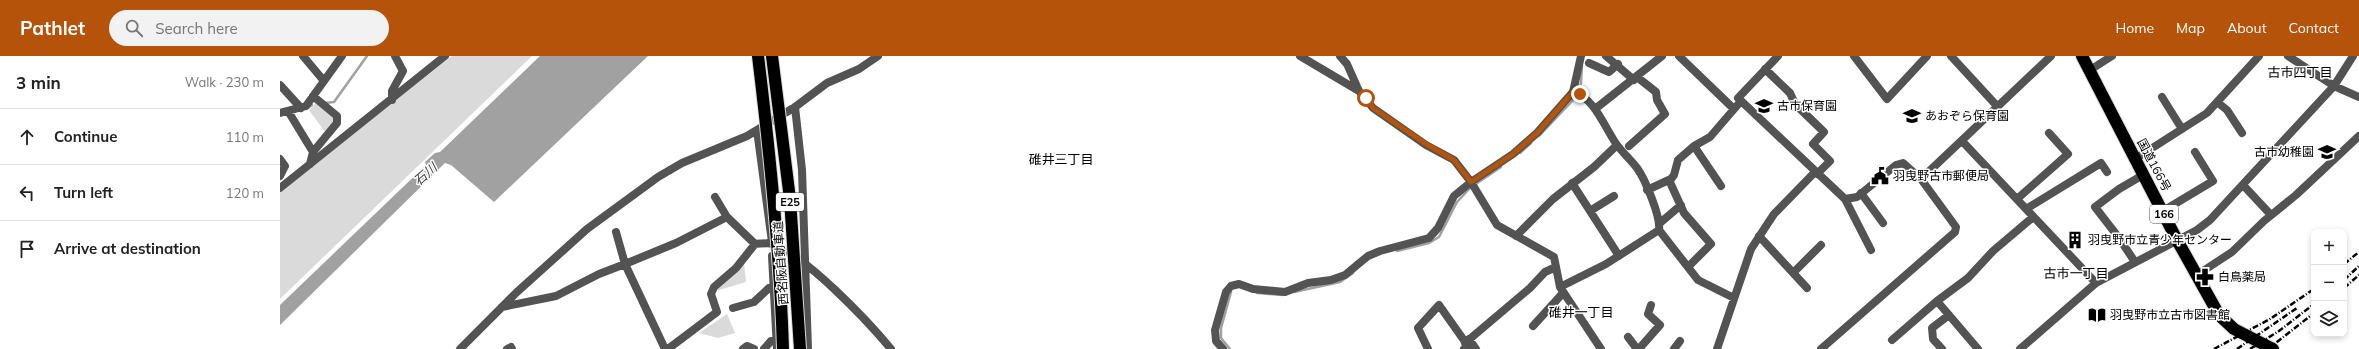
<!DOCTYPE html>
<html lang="en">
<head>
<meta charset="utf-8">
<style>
  body { margin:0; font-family:Mulish,"Noto Sans JP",sans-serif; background:#f2f2f2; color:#222 }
  .controls { position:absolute; right:12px; bottom:12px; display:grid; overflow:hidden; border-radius:8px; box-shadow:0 2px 6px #0003 }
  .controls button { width:36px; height:36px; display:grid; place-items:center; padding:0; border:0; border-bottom:1px solid #e0e0e0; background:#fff; color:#222; font:20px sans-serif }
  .stop { position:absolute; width:12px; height:12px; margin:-9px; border:3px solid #b45309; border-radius:50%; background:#fff }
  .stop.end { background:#b45309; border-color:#fff; box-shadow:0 1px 4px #0008 }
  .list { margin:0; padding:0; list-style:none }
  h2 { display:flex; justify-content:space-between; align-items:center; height:52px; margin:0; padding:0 16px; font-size:17px }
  h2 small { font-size:13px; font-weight:400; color:#767676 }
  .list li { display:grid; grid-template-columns:26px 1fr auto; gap:12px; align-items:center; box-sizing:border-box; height:56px; padding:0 16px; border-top:1px solid #e0e0e0 }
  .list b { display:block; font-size:15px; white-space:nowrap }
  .list em { font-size:13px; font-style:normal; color:#767676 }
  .icon { flex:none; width:22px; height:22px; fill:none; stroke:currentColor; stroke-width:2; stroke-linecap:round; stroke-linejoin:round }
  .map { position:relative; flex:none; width:2079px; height:293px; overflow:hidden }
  header { display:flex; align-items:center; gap:24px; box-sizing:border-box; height:56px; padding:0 20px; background:#b45309; color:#fff }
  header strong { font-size:19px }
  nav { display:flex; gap:22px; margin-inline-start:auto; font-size:14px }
  .search { width:280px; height:36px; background:#f2f2f2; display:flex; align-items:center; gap:10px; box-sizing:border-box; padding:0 14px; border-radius:22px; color:#767676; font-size:15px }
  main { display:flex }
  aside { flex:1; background:#fff }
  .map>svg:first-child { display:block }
  .green { fill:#dadada }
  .water { fill:#a1a1a1 }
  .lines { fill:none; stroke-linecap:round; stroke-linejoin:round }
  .stream { stroke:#a1a1a1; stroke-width:2.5 }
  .highway-casing { stroke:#dbdbdb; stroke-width:14 }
  .minor { stroke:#535353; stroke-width:8 }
  .highway { stroke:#000; stroke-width:12 }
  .rail { stroke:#000; stroke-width:2.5; stroke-dasharray:6 2 1 2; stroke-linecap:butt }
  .highway-bridge-casing { stroke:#dbdbdb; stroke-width:14; stroke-linecap:butt }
  .highway-bridge { stroke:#000; stroke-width:12 }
  .route { stroke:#b45309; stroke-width:5 }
  .labels { text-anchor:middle; stroke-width:3; stroke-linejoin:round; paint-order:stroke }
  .shield { fill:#fff; stroke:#4c4c4c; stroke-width:1 }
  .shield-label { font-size:11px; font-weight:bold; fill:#000 }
  .poi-label { font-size:12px; fill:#000; stroke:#fff; text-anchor:start }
  .street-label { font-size:12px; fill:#000; stroke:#fff }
  .neighbourhood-label { font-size:13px; fill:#000; stroke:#fff }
  .water-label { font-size:13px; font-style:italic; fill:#424242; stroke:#fff }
</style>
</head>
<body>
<header>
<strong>Pathlet</strong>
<div class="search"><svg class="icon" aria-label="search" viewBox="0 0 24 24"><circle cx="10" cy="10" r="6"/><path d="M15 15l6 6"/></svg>Search here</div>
<nav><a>Home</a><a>Map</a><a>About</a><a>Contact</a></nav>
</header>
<main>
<aside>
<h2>3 min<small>Walk · 230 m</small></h2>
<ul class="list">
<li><svg class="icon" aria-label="ahead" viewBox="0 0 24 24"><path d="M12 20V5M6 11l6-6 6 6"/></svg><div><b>Continue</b></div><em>110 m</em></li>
<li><svg class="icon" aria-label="left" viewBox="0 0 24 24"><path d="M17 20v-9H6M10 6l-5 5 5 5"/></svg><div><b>Turn left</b></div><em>120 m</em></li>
<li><svg class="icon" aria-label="arrive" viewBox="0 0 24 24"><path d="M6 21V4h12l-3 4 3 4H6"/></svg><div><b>Arrive at destination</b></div></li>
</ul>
</aside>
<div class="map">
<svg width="2079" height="293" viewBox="0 0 2079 293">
  <rect width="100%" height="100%" fill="#fff"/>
  <path class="green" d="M172 0H252L0 243V136Z
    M36 47 53 60 54 65 45 76 29 54Z
    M464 207 466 226 436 235Z
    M447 258 455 277 438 282 419 277Z"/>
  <path class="water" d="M260 0H368L214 146 171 109 165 107 0 269V249L146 109 145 106 155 97 160 96Z"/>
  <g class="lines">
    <path class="stream" d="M45 47 54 46 87 0
      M26 53 32 49
      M1259 80 1297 40 1301 27 1302 10
      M1240 97 1251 87
      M1117 195 1149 187 1159 181 1177 146 1190 132 1221 111
      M1014 236 1060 226 1073 217
      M977 237 1003 239
      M950 293 941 282V272L951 236"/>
    <g class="highway-casing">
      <path id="highway" d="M1802 0 1897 184 1939 259 1954 273 1993 293"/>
    </g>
    <path class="minor" d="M23 0 44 25
      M1020 0 1079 35 1093 52 1146 89 1174 104 1191 126 1217 169 1274 201 1280 231 1326 208 1379 174 1418 224 1454 242
      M1060 0 1067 8 1079 35
      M1326 0 1354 24
      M1399 0 1454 53
      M1498 0 1458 42 1565 143 1577 141 1616 109 1623 107 1641 123 1676 171 1675 176 1541 293
      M1574 0 1607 43 1647 0
      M1671 0 1717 50
      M2008 0 2054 30 2079 41
      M1309 7 1329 16 1338 8
      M1485 13 1510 37 1515 48 1544 76 1533 88 1550 105 1537 118
      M1810 14 1832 0
      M0 29 21 52
      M1293 36C1315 42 1324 71 1337 89 1343 97 1351 104 1357 112 1365 123 1381 161 1379 174
      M1882 41 1902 73
      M112 44V35L123 15 115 0
      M1937 46 1947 54 1962 77
      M515 51 522 114 528 293
      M1315 53 1382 0
      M8 55 33 96
      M0 57 26 50 62 0
      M477 74 492 186
      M1682 85 1816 227
      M1349 90 1385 58 1377 44 1376 36 1357 21
      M1414 90 1441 130
      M0 103 5 110 0 120
      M1855 103 1927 57 1979 0
      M30 108 33 96 57 67V60L33 40
      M1641 123 1771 0
      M1389 124 1404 157 1431 188 1409 210
      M1292 127 1339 200
      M1963 129 1991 159
      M0 132 165 0
      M1367 134 1391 123 1394 119 1398 104 1414 90 1430 81 1461 45
      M1581 137 1603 167
      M435 141 447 161 475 188
      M1565 143 1591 194
      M1737 143 1788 98 1769 77
      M1746 153 1821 107 1827 116
      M1310 155 1334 140
      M1883 155 1933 125 1915 96
      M1380 167 1401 149
      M336 176 345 208 396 187 447 161
      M1236 180 1273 143 1314 111 1337 89
      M1479 180 1527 232
      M492 200 497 293
      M1855 206 1839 182 1815 151 1839 133 1863 119
      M1513 217 1541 189
      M1917 219 1952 196 1984 165 2016 139 2079 80
      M1280 231 1321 293
      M222 251 276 240 319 218 345 208 385 293
      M453 252 474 246 489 232 494 231
      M1253 270 1283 237
      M1348 281 1357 293
      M1189 283 1196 293
      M1612 284 1657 245
      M1185 287 1250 232 1265 216 1276 211
      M180 293 237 236 307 173 378 121 402 107 467 80 515 51 547 27 579 13 598 0
      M227 293 231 291 232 293
      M388 293 437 256 431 238 434 231 456 212 475 188C480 188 488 186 493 188 527 201 587 264 611 293
      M463 293 467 290 474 293
      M484 293 491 285H496
      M943 293 936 285 935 274 946 236 951 230 959 228 973 233 1005 236 1028 227 1051 224 1065 219 1088 200 1100 195 1149 182 1158 172 1174 140 1191 126 1233 98 1257 77 1293 36 1301 0
      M1148 293 1138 272 1159 249 1188 290 1184 293
      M1359 293 1380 269 1368 258 1371 249
      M1394 293 1400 285
      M1437 293 1471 193 1494 158 1535 116
      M1662 293 1653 283 1652 272 1669 259
      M1698 293 1657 245 1688 222 1713 195 1753 161
      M1740 293 1816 227 1917 174 1930 164 2054 30 2073 0"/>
    <use href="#highway" class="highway"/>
    <path class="rail" d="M2064 208 2079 196
      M2064 224 2079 210
      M2064 232 2079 219
      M1934 293 1990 263 2034 233
      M1957 293 2017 252
      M1970 293 1999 275 2034 248
      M1988 293 2034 257"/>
    <g class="highway-bridge-casing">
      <path id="highway-bridge" d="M478 0C490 98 500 195 503 293
        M492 0 510 143 520 293"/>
    </g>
    <use href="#highway-bridge" class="highway-bridge"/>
  </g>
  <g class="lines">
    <path class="route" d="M1086 42 1093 52 1146 88 1174 104 1191 126 1233 98 1257 77 1293 36 1300 38"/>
  </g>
  <defs>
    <g id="school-bare" transform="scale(1.38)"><path d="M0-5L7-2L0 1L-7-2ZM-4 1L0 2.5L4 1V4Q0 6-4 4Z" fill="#000" stroke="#fff" stroke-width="2.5" paint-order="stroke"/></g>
    <g id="civic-bare" transform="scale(1.38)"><path d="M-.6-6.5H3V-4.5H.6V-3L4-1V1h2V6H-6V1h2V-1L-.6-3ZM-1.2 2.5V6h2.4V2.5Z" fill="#000" stroke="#fff" stroke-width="2.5" paint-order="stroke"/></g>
    <g id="building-bare" transform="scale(1.38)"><path d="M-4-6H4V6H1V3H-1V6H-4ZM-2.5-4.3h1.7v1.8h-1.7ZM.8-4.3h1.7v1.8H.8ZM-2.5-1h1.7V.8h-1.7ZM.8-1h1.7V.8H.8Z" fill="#000" stroke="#fff" stroke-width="2.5" paint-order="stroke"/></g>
    <g id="pharmacy-bare" transform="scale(1.38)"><path d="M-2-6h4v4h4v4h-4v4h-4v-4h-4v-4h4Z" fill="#000" stroke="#fff" stroke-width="2.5" paint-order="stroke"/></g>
    <g id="library-bare" transform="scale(1.38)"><path d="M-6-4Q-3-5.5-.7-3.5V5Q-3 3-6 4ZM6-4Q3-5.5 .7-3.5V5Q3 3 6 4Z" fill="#000" stroke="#fff" stroke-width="2.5" paint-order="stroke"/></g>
  </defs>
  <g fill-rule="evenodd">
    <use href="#school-bare" x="1484" y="50"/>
    <use href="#school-bare" x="1632" y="60"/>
    <use href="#school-bare" x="2047" y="96"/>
    <use href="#civic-bare" x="1600" y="120"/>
    <use href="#building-bare" x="1795" y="184"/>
    <use href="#pharmacy-bare" x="1925" y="221"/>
    <use href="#library-bare" x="1817" y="259"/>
  </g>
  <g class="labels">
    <g class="shield">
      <rect x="496" y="137" width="28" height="18" rx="3"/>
      <rect x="1870" y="149" width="28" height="18" rx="3"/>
    </g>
    <g class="shield-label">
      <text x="510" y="150">E25</text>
      <text x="1884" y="162">166</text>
    </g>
    <g class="poi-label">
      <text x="1497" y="54">古市保育園</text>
      <text x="1645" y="64">あおぞら保育園</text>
      <text x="2034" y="100" text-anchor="end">古市幼稚園</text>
      <text x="1613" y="124">羽曳野古市郵便局</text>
      <text x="1808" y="188">羽曳野市立青少年センター</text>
      <text x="1938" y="225">白鳥薬局</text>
      <text x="1830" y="263">羽曳野市立古市図書館</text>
    </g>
    <g class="street-label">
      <text transform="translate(1874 109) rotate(62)" y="4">国道166号</text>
      <text transform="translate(501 207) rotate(-94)" y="4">西名阪自動車道</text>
    </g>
    <g class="neighbourhood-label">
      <text x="2020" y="21">古市四丁目</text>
      <text x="781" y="108">碓井三丁目</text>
      <text x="1796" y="222">古市一丁目</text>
      <text x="1301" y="261">碓井一丁目</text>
    </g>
    <g class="water-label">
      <text transform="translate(145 118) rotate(-41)" y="5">石川</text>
    </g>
  </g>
</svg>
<div class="controls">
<button>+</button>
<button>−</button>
<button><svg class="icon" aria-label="layers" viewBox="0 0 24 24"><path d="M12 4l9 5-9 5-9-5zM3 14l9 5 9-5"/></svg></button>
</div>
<div class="stop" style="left:1086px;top:42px"></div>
<div class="stop end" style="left:1300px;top:38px"></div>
</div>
</main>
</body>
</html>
